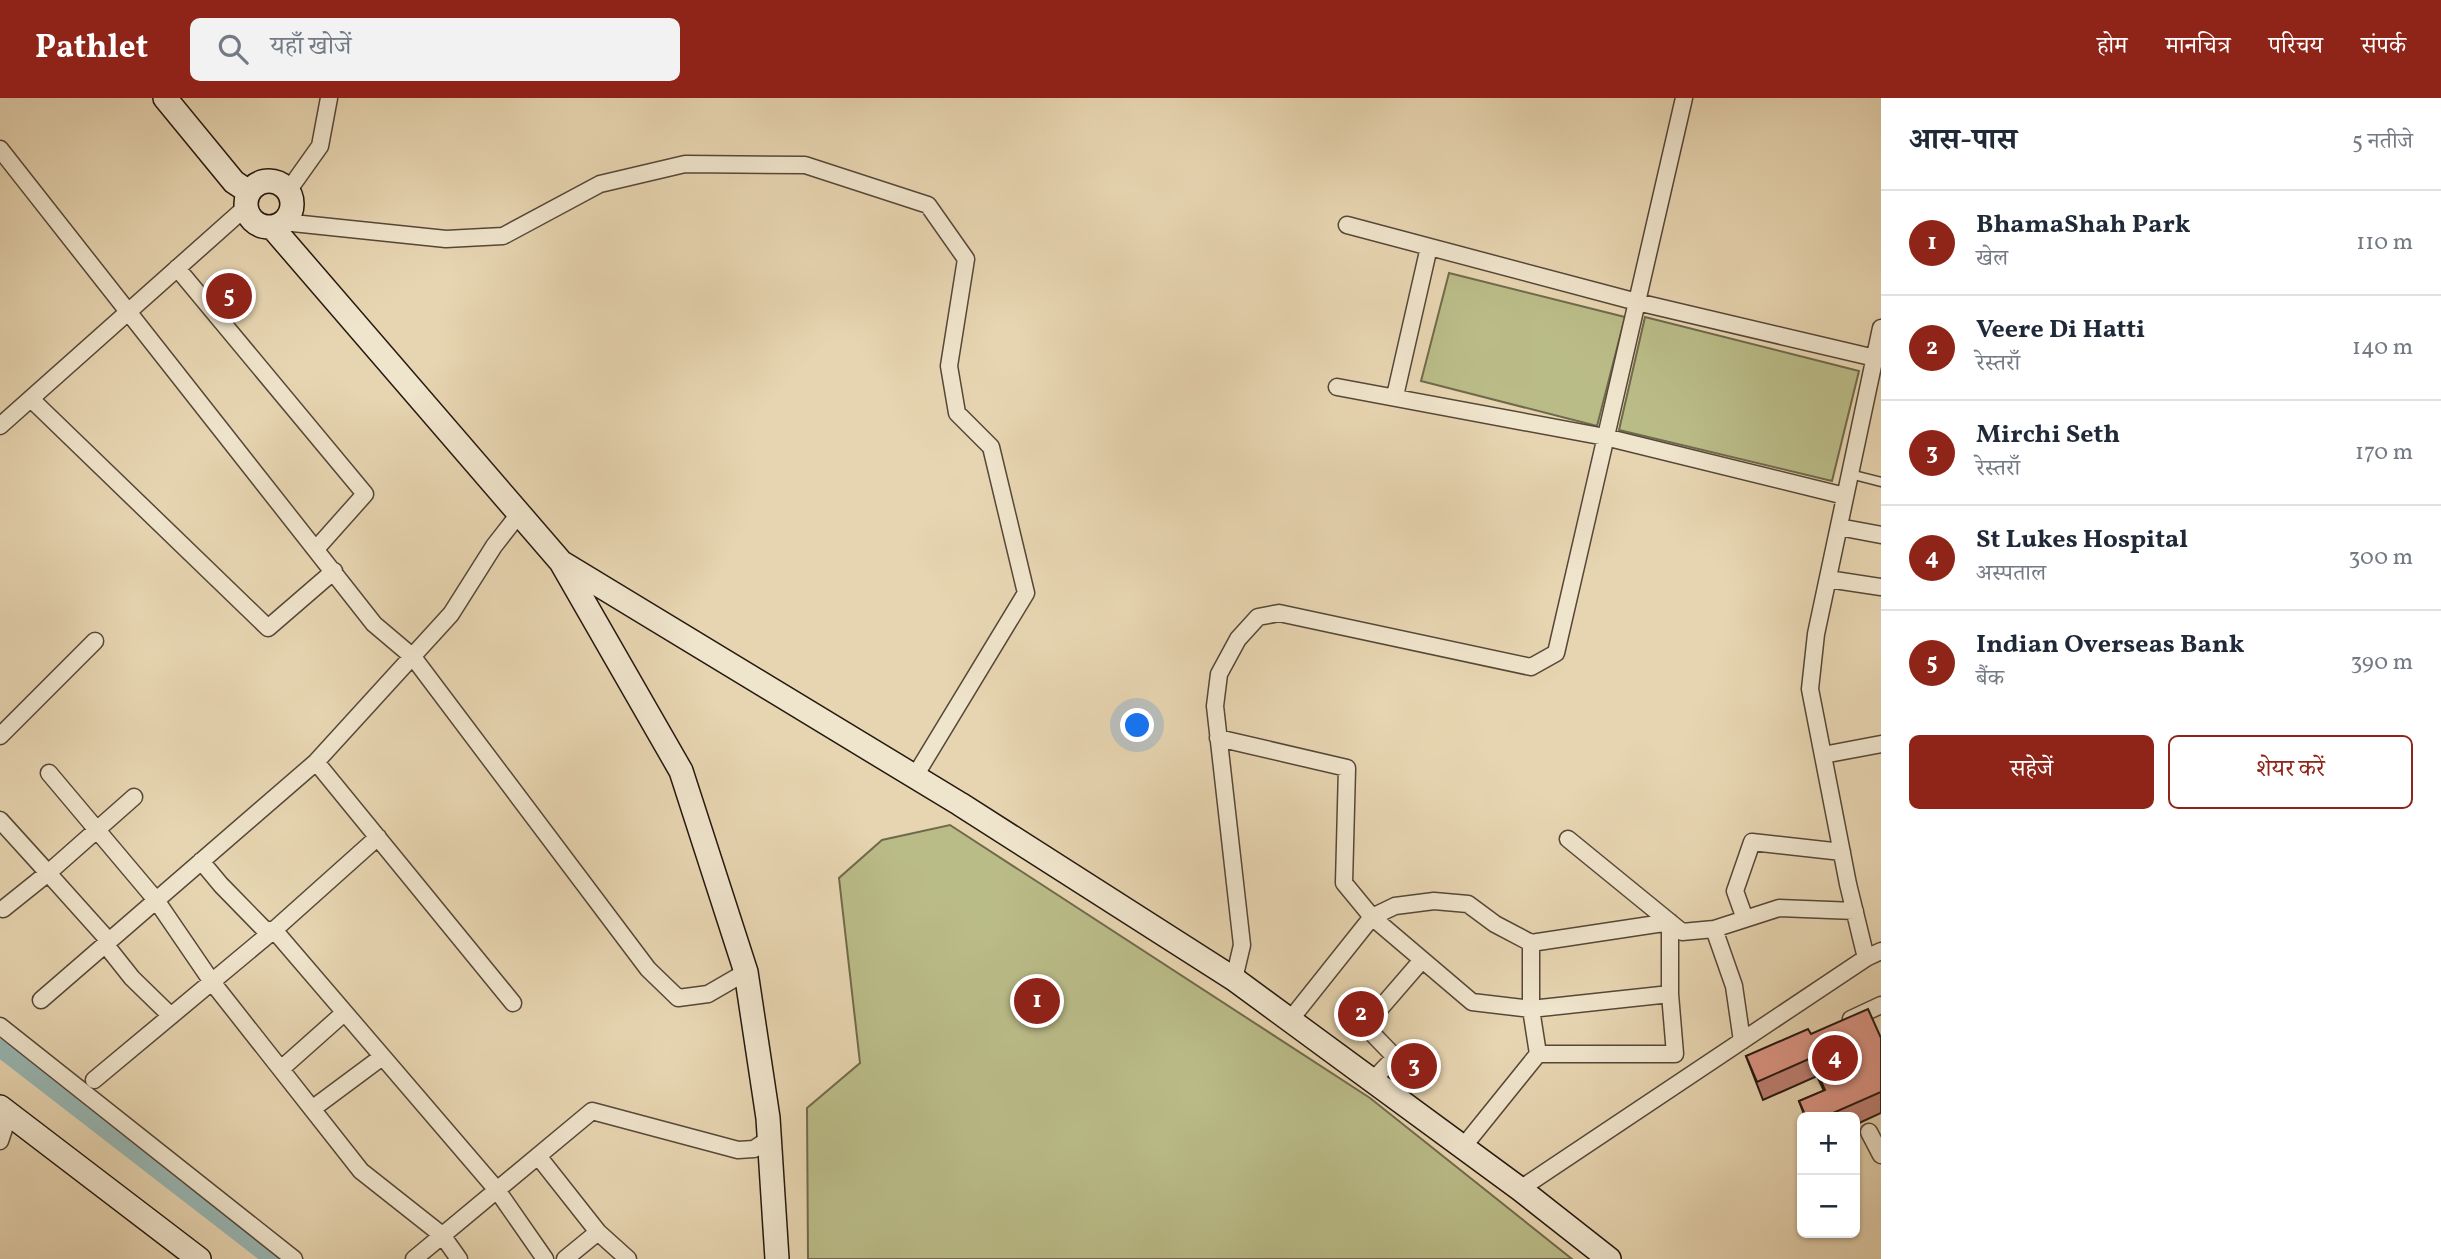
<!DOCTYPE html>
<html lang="hi">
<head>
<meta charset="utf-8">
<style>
  body { margin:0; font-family:Vollkorn,"Noto Serif Devanagari",serif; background:#f2f2f3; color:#1f2937 }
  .controls { position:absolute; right:21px; bottom:21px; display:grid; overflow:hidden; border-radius:10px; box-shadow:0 2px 5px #0004 }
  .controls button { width:63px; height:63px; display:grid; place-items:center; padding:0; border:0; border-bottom:2px solid #e0e1e3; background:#fff; color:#1f2937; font:35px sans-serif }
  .you { position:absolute; left:1138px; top:628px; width:24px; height:24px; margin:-18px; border:5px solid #fff; border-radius:50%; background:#1a73e8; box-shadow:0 0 0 10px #1a73e833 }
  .badge { display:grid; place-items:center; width:46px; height:46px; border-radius:50%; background:#8f2418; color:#fff; font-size:23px; font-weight:700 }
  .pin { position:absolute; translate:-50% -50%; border:4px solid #fff; box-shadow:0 2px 7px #0006 }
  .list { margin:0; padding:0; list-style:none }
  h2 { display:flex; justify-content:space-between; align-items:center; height:91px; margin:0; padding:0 28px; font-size:30px }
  h2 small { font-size:23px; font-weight:400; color:#747a83 }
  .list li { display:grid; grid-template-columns:46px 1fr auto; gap:21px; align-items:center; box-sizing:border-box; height:105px; padding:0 28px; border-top:2px solid #e0e1e3 }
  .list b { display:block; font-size:26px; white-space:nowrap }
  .list p { margin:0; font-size:23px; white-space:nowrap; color:#747a83 }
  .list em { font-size:23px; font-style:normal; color:#747a83 }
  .actions { display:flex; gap:14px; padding:21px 28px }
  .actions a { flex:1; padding:16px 0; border:2px solid #8f2418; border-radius:10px; text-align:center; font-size:24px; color:#8f2418 }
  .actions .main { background:#8f2418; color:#fff }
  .icon { flex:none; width:38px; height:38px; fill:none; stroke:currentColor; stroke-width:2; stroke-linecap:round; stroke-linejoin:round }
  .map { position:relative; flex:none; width:1881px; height:1161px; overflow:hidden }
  header { display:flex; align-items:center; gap:42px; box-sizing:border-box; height:98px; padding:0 35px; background:#8f2418; color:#fff }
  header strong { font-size:33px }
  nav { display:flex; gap:38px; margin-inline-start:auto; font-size:24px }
  .search { width:490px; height:63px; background:#f2f2f3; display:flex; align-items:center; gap:18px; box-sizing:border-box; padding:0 24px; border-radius:10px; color:#747a83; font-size:26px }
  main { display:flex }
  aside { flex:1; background:#fff }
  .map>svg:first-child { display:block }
  .green { fill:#babc88; stroke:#706a4c; stroke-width:2 }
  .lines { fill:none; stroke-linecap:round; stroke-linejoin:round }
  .canal { stroke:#98b7b4; stroke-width:18 }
  .lane-casing { stroke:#564738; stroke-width:11 }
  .street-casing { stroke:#564738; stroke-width:19 }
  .secondary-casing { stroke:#25180f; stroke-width:26 }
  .lane { stroke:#efe4cc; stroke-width:8 }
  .street { stroke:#efe4cc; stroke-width:16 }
  .secondary { stroke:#efe4cc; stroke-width:23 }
  .wall { fill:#be8073; stroke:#25180f; stroke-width:2 }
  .building { fill:#dd9586; stroke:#25180f; stroke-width:2 }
</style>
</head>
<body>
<header>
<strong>Pathlet</strong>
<div class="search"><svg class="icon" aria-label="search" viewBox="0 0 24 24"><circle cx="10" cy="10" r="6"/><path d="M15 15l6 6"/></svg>यहाँ खोजें</div>
<nav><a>होम</a><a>मानचित्र</a><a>परिचय</a><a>संपर्क</a></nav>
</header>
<main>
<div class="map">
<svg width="1881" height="1161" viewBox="0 0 1881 1161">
  <rect width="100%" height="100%" fill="#e7d5b1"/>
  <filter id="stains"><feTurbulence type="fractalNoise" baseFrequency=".00286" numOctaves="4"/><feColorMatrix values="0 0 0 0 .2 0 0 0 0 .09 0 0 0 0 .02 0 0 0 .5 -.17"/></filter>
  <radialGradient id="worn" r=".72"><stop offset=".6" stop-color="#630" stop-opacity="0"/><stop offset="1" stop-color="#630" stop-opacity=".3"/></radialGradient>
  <path class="green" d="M1449 175 1625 219 1597 328 1421 283Z
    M1645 219 1859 273 1832 383 1619 332Z
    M950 727 1370 1000 1572 1161H808L807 1010 860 965 839 780 882 742Z"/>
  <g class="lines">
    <path class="canal" d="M0 950 273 1161"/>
    <g class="lane-casing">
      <path id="lane" d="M1850 376 1881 384"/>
    </g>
    <g class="street-casing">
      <path id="street" d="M0 51 374 526 413 559 648 871 678 900 708 896 746 874
        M288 93 320 48 329 0
        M283 124 446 141 503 138 600 86 685 66 805 67 928 107 966 161 949 268 957 315 991 349 1026 495 915 678
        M1347 127 1637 204 1875 260
        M177 170 365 396 316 451
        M1337 289 1605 339 1845 398
        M1395 298 1429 149
        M31 301 268 530 334 473
        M0 328 246 109
        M1839 429 1881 437
        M1828 481 1881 489
        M0 638 95 543
        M1218 640 1347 670 1344 785 1372 819 1290 922
        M1823 657 1881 646
        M316 664 513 905
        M49 675 156 802 212 884 361 1073 442 1137 459 1161
        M0 722 48 775 134 699
        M1568 741 1682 834 1714 831 1779 810 1855 813
        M201 763 221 787 265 832H274L378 739
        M3 811 48 775 109 843
        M1745 821 1735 793 1752 744 1842 754
        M1670 824V896L1531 911V845Z
        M1714 831 1734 888 1742 943
        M105 846 132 880 171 918
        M1866 860 1848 786 1810 591 1816 536 1881 230
        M1234 881 1242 847 1215 608 1219 576 1238 541 1258 519 1279 515 1531 569 1556 555 1684 0
        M41 902 316 664 451 516 494 448 519 416
        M1851 921 1881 907
        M0 928 294 1161
        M1538 956H1675L1670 896
        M281 971 344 915
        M94 982 274 832 497 1092 545 1161
        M1373 982 1395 959 1365 928 1422 862
        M312 1011 382 959
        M1869 1034 1881 1057
        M0 1043 9 1016
        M1463 1049 1538 956 1531 911 1472 904 1372 819 1395 808 1434 803 1468 806 1495 826 1531 845
        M538 1058 598 1134 628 1161
        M1520 1091 1866 860 1881 853
        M414 1161 592 1013 738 1052 754 1051 769 1041
        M565 1161 598 1134"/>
    </g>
    <g class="secondary-casing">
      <path id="secondary" d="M165 0 234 84 249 94
        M246 106a23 23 0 1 1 46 0a23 23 0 1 1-46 0Z
        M272 129 561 464 681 673 746 874 768 1020 777 1161
        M561 464 960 706 1234 881 1520 1091 1609 1161
        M0 1009 199 1161"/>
    </g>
    <use href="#lane" class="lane"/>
    <use href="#street" class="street"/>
    <use href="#secondary" class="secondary"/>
  </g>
  <path class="wall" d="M1811 936 1881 940V1015L1855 1027V1019H1805L1799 1003 1824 993 1817 978 1763 1002 1746 958Z"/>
  <path class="building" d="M1868 911 1881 940V994L1824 1019H1806L1799 1003 1825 992 1811 960 1757 984 1746 958 1808 931 1811 936Z"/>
  <rect width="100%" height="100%" filter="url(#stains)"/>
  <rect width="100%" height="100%" fill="url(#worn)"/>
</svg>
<div class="controls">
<button>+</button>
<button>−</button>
</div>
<div class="you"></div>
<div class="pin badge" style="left:1037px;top:903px">1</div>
<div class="pin badge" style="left:1361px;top:916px">2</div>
<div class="pin badge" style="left:1414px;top:968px">3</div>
<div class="pin badge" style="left:1835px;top:960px">4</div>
<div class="pin badge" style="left:229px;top:198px">5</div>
</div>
<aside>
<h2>आस-पास<small>5 नतीजे</small></h2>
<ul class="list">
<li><span class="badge">1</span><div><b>BhamaShah Park</b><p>खेल</p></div><em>110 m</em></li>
<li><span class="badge">2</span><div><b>Veere Di Hatti</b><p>रेस्तराँ</p></div><em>140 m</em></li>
<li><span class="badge">3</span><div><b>Mirchi Seth</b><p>रेस्तराँ</p></div><em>170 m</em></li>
<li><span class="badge">4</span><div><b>St Lukes Hospital</b><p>अस्पताल</p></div><em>300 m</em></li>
<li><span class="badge">5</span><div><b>Indian Overseas Bank</b><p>बैंक</p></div><em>390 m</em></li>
</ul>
<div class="actions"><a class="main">सहेजें</a><a>शेयर करें</a></div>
</aside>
</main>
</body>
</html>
